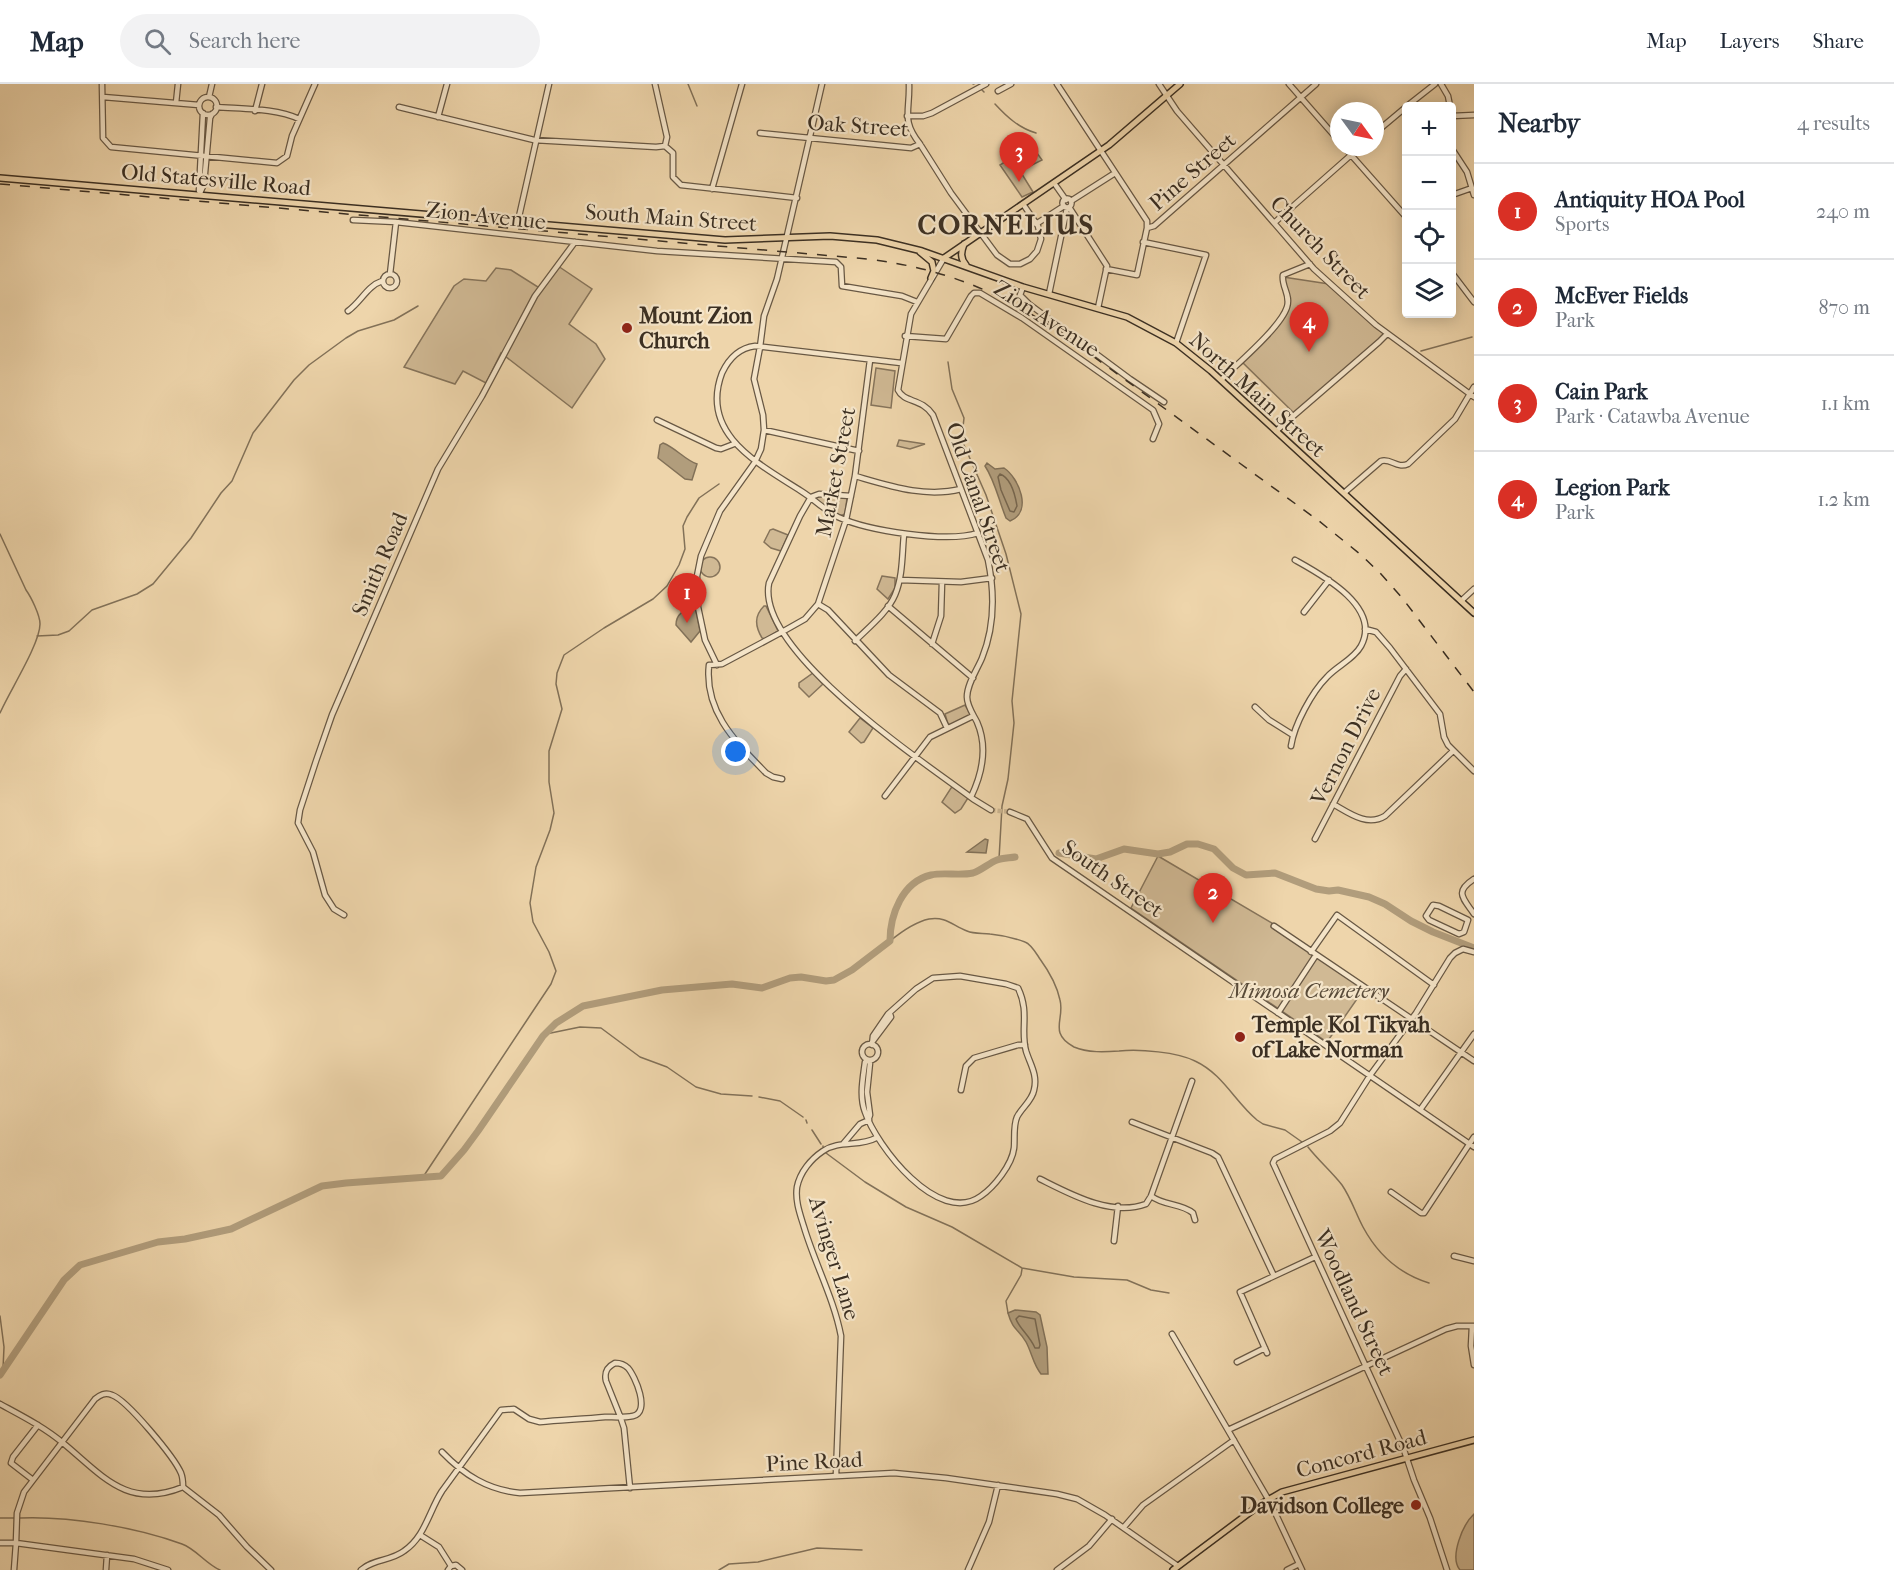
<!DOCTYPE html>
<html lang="en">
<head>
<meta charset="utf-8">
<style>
  body { margin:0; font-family:"IM FELL French Canon",serif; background:#f2f2f3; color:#1f2937 }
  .controls { position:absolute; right:18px; top:18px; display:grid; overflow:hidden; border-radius:6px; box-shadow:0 3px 15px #0003 }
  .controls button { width:54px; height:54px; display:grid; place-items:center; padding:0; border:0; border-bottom:2px solid #e0e1e3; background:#fff; color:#1f2937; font:30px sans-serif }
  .compass { position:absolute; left:1330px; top:18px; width:54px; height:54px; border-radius:50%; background:#fff; box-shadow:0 3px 15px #0003; rotate:123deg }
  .you { position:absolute; left:736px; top:668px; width:21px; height:21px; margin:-15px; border:4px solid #fff; border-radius:50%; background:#1a73e8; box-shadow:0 0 0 9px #1a73e833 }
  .badge { display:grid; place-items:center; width:39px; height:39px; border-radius:50%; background:#d93025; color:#fff; font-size:20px; font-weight:700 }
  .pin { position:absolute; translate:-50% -50px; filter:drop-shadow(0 2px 3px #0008) }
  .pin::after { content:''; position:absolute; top:32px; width:21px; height:18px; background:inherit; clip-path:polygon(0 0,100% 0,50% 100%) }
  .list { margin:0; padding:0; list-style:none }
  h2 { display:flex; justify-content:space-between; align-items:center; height:78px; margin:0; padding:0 24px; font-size:26px }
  h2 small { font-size:20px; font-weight:400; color:#747a83 }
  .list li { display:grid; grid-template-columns:39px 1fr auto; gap:18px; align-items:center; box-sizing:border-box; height:96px; padding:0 24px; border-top:2px solid #e0e1e3 }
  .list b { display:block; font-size:22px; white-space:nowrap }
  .list p { margin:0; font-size:20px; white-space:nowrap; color:#747a83 }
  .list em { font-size:20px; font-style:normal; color:#747a83 }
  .icon { flex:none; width:33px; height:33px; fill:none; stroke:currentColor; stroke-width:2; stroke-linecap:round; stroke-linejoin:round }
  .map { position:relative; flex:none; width:1474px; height:1486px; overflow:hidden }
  header { display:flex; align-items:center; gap:36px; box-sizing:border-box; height:84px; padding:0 30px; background:#fff; border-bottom:2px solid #e0e1e3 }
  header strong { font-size:28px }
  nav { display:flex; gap:33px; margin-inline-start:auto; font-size:21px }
  .search { width:420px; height:54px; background:#f2f2f3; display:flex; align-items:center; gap:15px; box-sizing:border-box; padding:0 21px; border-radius:33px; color:#747a83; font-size:22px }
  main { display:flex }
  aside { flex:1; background:#fff }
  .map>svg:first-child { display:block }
  .green { fill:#d0b994; stroke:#86745b; stroke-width:1.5 }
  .water { fill:#b19d7c; stroke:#827158; stroke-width:1.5 }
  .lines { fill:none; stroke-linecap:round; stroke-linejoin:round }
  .shore { stroke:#76664f; stroke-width:1.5 }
  .stream { stroke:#827158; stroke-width:1.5 }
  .river { stroke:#b19d7c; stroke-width:7 }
  .minor-tunnel { stroke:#cab490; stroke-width:4.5; stroke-dasharray:4.5 2; stroke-linecap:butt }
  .minor-casing { stroke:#685844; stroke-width:7 }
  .major-casing { stroke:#3b2f22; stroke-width:8 }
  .minor { stroke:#f4e4c8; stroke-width:4.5 }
  .major { stroke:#eed5ab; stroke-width:5 }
  .rail { stroke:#3b2f22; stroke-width:1.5; stroke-dasharray:10 10; stroke-linecap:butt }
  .poi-dot { fill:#8f2418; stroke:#f4e4c8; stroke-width:2 }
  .labels { text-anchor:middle; stroke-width:4.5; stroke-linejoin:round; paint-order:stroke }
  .street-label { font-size:22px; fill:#3b2f22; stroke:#f4e4c8 }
  .poi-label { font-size:22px; font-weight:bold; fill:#3b2f22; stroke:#f4e4c8; text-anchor:start }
  .park-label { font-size:22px; font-style:italic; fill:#594b39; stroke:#f4e4c8 }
  .district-label { font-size:28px; font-weight:bold; letter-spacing:1.5px; fill:#3b2f22; stroke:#f4e4c8 }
</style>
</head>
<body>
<header>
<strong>Map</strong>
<div class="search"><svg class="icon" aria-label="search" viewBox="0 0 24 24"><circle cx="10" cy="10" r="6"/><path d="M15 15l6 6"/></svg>Search here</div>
<nav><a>Map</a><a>Layers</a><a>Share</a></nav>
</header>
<main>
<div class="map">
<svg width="1474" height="1486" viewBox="0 0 1474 1486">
  <rect width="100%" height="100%" fill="#eed5ab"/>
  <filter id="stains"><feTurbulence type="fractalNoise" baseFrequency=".00333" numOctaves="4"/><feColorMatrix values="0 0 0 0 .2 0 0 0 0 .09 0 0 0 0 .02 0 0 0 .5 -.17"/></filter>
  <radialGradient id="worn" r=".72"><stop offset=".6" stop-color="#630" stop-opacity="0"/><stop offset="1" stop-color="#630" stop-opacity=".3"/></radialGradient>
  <path class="green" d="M1027 62H1032L1042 76 1020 87 1033 108 1022 113 1000 81 1024 66Z
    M558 182 592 205 569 240 596 260 605 275 572 324 501 269 486 299 463 287 455 300 404 283 454 202 464 195 486 197 496 184 511 186 541 205Z
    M1283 193 1329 200 1387 250 1295 330 1241 277 1273 244 1289 217Z
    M876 284 895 287 891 324 871 321Z
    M899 356 925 360 910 365 897 362Z
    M820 412 847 414 845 430 840 432 819 418 816 414Z
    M773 445 788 451 781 467 771 464 764 458 770 446Z
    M700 483a10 10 0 1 1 20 0a10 10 0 1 1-20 0Z
    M882 492 895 494V504L888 515 877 505Z
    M764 522H766L778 547 765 555 762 554C755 542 754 532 764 522Z
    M813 589 823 600 809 613 799 603V599Z
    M965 621 971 631 951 641 948 640 945 630Z
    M860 634 873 644 864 658 861 659 849 648Z
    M953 703 968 714 961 725 955 729 942 718 951 704Z
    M1158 772 1272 839 1271 843 1364 905 1327 958 1131 824Z
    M1474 1430V1486H1460C1449 1473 1463 1440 1474 1430Z"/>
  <path class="water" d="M663 359C676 364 685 376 697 380L692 396 685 395 658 374 660 361Z
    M987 379 995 385 1004 384C1019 394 1033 428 1010 437L1006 434C999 417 995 397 985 382Z
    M695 522 700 547 691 558 676 541C676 529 685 526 695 522Z
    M985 755 988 756 986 769 967 768Z
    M1015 1226 1036 1228 1040 1231 1047 1263 1048 1290H1041C1033 1280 1032 1269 1026 1258 1019 1245 1013 1247 1008 1229Z"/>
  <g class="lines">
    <path class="shore" d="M1000 390C1011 394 1015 410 1017 422L1014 428 1010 427 1001 406 998 393Z
      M1019 1232 1035 1235 1040 1261 1039 1264H1035C1030 1252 1019 1244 1016 1235Z"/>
    <path class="stream" d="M688 0 697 22
      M973 0H974
      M982 6 984 8
      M995 20C1007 33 1019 44 1036 49
      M1421 267 1472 253
      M948 278 952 305 964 334 962 352 964 361 986 411 1006 470 1021 530 1012 617 1014 639 1008 695 1002 722 999 775
      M0 450 26 506C31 513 40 531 40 540 40 560 9 608 0 629
      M37 552 58 551 69 547 92 526 137 510 153 500 191 454 221 409 232 397 253 349 294 296 309 281 346 254 358 247 394 236 418 222
      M890 857C901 848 915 838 929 835 946 832 953 842 967 847 974 850 982 849 990 850 1001 851 1014 854 1025 858 1031 860 1036 869 1040 875 1048 886 1057 902 1060 916 1065 935 1048 949 1074 963 1088 969 1105 968 1119 967 1140 965 1177 968 1195 977 1223 990 1235 1018 1257 1036L1263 1040 1285 1046 1302 1058
      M546 950 580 943 601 944 640 973 667 983 696 1003 721 1010 752 1012
      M759 1013 780 1017 803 1033
      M806 1036 807 1039
      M812 1046 821 1060
      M823 1062V1063
      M1308 1063C1318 1076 1332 1088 1342 1101 1351 1114 1356 1130 1363 1143 1378 1171 1400 1190 1429 1199
      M826 1069 865 1098 906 1123 952 1143 1022 1184 1074 1193 1127 1196 1151 1206 1169 1209
      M420 1094 425 1090 529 933 551 900 556 887 549 868 533 838 530 819 536 783 550 746 554 729 549 698V667L562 625 556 600 557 589 564 571 604 544 653 515 667 502 679 481 685 465 683 442 687 433 699 414 719 400
      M1008 1229 1006 1217 1021 1191 1022 1185
      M0 1232 4 1263 3 1285
      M0 1434H15
      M20 1434C70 1432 135 1443 182 1460 196 1465 206 1480 220 1486
      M719 1486 729 1480 758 1478 817 1464 862 1466"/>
    <path class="river" d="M1059 769 1096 775 1124 765 1158 770 1170 768 1187 760H1198L1214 765 1233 784 1246 791 1275 789 1316 805 1329 807 1338 806 1369 813 1385 820 1411 837 1433 848 1474 864
      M0 1291 64 1196 80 1181 158 1158 185 1155 231 1145 322 1102 346 1099 441 1092 464 1066 478 1047 543 952 556 939 583 922 662 906 732 900 762 904 790 894 801 893 826 897 834 896 852 886 890 857C890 831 902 798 931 791 944 788 959 792 973 789 982 786 989 779 997 776 1002 774 1010 774 1015 773"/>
    <path class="minor-tunnel" d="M991 726 1010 728"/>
    <g class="minor-casing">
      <path id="minor" d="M102 0 103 54 111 63 277 79 287 72 292 52 315 0
        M655 0 667 53 665 62
        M909 0C910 28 901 36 920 60
        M1057 0 1147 137V144
        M1159 0 1177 27 1314 185 1376 241 1474 313
        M1289 0 1339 57
        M1441 0 1448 12 1450 22
        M998 7 1011 0
        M103 13 199 21
        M209 13 212 0
        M199 22a9 9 0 1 1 18 0a9 9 0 1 1-18 0Z
        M176 19 178 0
        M1407 22 1435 0
        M216 23C242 25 277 24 299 35
        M399 23 534 56 656 63 665 62 673 69V93L681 101 797 114
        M255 27 262 0
        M907 32H923L932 29 986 0
        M1452 32 1474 31
        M438 33 447 0
        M760 49 911 64 920 60 951 109 997 171 1010 180H1020L1030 175 1037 167 1041 155 1038 142 1023 120
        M1375 49 1406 23
        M1344 63 1406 133
        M1452 65 1467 88 1474 111
        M1054 99 1066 116
        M712 105 742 0
        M199 107 203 29
        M200 109 204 100 210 34 212 30
        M1452 111 1472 104
        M1062.5 119a4.5 4.5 0 1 1 9 0a4.5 4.5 0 1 1-9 0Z
        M1071 117 1115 89
        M1069 123 1107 182 1098 224
        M353 136 396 138 657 167 836 178 841 183 842 202 902 212 917 218
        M518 137 549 0
        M1274 139 1360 63
        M1036 140 1064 122
        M1143 158 1206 171 1176 259
        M944 174 911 230 898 306C904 319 922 314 933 331L988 476C995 510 995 542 982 574 977 586 967 600 967 613 967 622 973 630 977 638 988 663 982 690 971 713
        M1106 185 1137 191 1147 144 1154 142 1316 0
        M1452 189 1474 218
        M383 197a7 7 0 1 1 14 0a7 7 0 1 1-14 0Z
        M390 190 396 138
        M1023 203 1020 211 1029 220 1130 295 1164 318
        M1049 210 1067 124
        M348 227C361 218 367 202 382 197
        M905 252 946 255 971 212 974 209H980L1022 234 1153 326 1159 340 1153 355
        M901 279 755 262C739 264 729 274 722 289 699 350 759 380 801 407 814 415 824 426 838 433 868 447 947 459 978 449
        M1221 296C1237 280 1281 243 1287 223 1291 211 1281 202 1283 191L1310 180
        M657 336 716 364 721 365 734 360
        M764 346 859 367
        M1276 347 1379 258 1387 250
        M855 392C890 402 925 414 961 405
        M1344 409 1381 377C1391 374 1397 385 1408 380L1455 335 1474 303
        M851 412 819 410 811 413 800 432 769 499C755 567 924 678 973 715L991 726
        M900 496 961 498 992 494
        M1461 517 1474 505
        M818 520 828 526 889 591 940 629 947 644
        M888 522 973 594
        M1304 528 1329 496
        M1365 545 1376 548 1390 564 1440 630 1444 653 1448 661 1474 687
        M855 557C868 544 888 528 895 511 903 492 902 470 904 450
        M932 560 941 532 942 498
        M717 581 705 556 698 523 697 492 701 472 720 427 755 378 761 365 764 346 763 331 754 295 760 263 764 232 777 195 822 0
        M1255 623 1269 636 1293 651
        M1291 662C1294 641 1312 608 1327 593 1337 582 1354 575 1361 562 1382 523 1322 491 1295 476
        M782 695 773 693 766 689C736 658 704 628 709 581L722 580 782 548 805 535 818 520 846 436 855 392 870 276
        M885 712 930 653 973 632
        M1333 720C1349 729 1367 743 1385 732L1453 667
        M1010 728 1027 735 1052 774 1474 1063
        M1315 755 1400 592 1406 585
        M1474 795C1454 808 1463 814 1474 830
        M1433 821 1439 822 1468 836 1464 848 1459 850 1429 836 1426 832Z
        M344 831 334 825 325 811 313 768 298 739 300 726 316 677 332 631 438 385 482 312 535 212 575 158
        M1274 842 1474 977
        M1311 868 1337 831 1434 901
        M1278 929 1316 871
        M873 957 891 933 890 930
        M862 968a8 8 0 1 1 16 0a8 8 0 1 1-16 0Z
        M868 976 865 978C863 994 859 1012 865 1028 876 1061 938 1143 981 1112 994 1103 1012 1081 1014 1064 1015 1055 1013 1042 1017 1033 1022 1023 1032 1017 1034 1006 1038 991 1030 980 1026 967 1020 945 1030 929 1018 904L1006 900 960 892 933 894 916 905 888 930 873 952 872 961
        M868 977 870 979 867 1008 870 1031 869 1034
        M961 1006 966 982 974 974 1018 961H1025
        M1420 1026 1474 950
        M1132 1038 1212 1069 1218 1073 1274 1192
        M843 1060 860 1040 869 1036
        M1040 1095C1070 1110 1111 1133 1146 1120L1151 1112 1192 997
        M1391 1108 1421 1129H1424L1474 1053
        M1151 1112C1164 1122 1181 1119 1193 1129L1195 1136
        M1114 1157 1118 1122
        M1454 1172 1474 1177
        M1472 1242 1471 1262 1474 1281
        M1172 1250 1271 1420 1302 1486
        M1267 1269 1240 1208 1315 1173
        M1237 1278 1265 1264
        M0 1320C22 1332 44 1343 63 1359 102 1391 127 1426 183 1403
        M1228 1346 1446 1245 1457 1242H1474
        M442 1368C464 1391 488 1406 520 1409L894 1389 946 1394 1057 1410 1077 1415 1105 1431 1178 1482
        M836 1391 841 1252C834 1215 815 1180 804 1143 800 1130 795 1117 797 1103 800 1088 811 1075 823 1067 839 1056 860 1063 876 1054
        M33 1396 11 1379 13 1373 38 1341
        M1124 1443 1143 1421 1234 1356
        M420 1451 439 1463 451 1482
        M0 1459H16L14 1486
        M106 1486 107 1471
        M168 1486 134 1475 16 1459 17 1429 24 1408 95 1315C100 1311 105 1308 112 1311 127 1316 174 1373 181 1389 183 1394 183 1398 183 1403L219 1431 247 1463 271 1486
        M361 1486C373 1475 391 1477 404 1467 425 1453 429 1427 442 1407L501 1326 514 1325 529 1335 540 1338C562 1336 584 1335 605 1333 614 1333 624 1334 633 1332 651 1328 635 1292 628 1284 624 1280 620 1279 615 1279 607 1283 604 1288 606 1297L620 1332 624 1344 630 1404
        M448 1486 451 1482 456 1481 462 1486
        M968 1486 989 1438 998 1401
        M1057 1486 1089 1462 1112 1435
        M1287 1486 1299 1480
        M1447 1486 1430 1434 1414 1396 1404 1366 1273 1079 1275 1075 1330 1047 1340 1039 1371 990 1416 929 1450 874 1455 869 1463 865 1474 868"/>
    </g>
    <g class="major-casing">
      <path id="major" d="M0 94 725 156 830 152 877 156 922 167 1023 203 1127 233 1176 259 1211 287 1474 529
        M964 160C961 168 960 174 966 181
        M920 168 932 178 934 187 931 194
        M944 174 1109 61 1180 0
        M1173 1486 1261 1420 1282 1408 1474 1356"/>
    </g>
    <use href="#minor" class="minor"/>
    <use href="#major" class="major"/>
    <path class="rail" d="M0 100 868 175C944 185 993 205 1057 246L1319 437 1360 470 1380 489 1403 515 1474 608"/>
  </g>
  <g class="poi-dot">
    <circle cx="627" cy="244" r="6"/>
    <circle cx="1240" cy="953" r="6"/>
    <circle cx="1416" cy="1421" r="6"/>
  </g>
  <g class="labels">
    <g class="street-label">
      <text transform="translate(858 41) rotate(4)" y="8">Oak Street</text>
      <text transform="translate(1192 87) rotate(-41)" y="8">Pine Street</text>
      <text transform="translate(216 95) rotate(5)" y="8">Old Statesville Road</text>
      <text transform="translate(486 131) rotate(6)" y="8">Zion Avenue</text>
      <text transform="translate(671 133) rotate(4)" y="8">South Main Street</text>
      <text transform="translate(1321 163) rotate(46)" y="8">Church Street</text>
      <text transform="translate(1047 234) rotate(33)" y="8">Zion Avenue</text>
      <text transform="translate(1258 310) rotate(42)" y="8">North Main Street</text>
      <text transform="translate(835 388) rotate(-79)" y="8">Market Street</text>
      <text transform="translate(979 413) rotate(71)" y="8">Old Canal Street</text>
      <text transform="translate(379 480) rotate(-67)" y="8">Smith Road</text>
      <text transform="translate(1345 662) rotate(-63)" y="8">Vernon Drive</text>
      <text transform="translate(1113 794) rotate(35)" y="8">South Street</text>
      <text transform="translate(835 1174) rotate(73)" y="8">Avinger Lane</text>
      <text transform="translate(1355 1218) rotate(65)" y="8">Woodland Street</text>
      <text transform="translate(1361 1369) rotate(-15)" y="8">Concord Road</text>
      <text transform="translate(814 1377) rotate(-3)" y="8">Pine Road</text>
    </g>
    <g class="poi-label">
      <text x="639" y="239">Mount Zion<tspan x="639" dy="25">Church</tspan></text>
      <text x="1252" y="948">Temple Kol Tikvah<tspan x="1252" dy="25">of Lake Norman</tspan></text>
      <text x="1404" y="1429" text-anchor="end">Davidson College</text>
    </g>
    <g class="park-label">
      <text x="1309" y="914">Mimosa Cemetery</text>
    </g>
    <g class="district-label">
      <text x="1006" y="150">CORNELIUS</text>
    </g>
  </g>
  <rect width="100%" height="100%" filter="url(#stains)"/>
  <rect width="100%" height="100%" fill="url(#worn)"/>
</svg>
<div class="controls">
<button>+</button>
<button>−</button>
<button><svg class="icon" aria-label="locate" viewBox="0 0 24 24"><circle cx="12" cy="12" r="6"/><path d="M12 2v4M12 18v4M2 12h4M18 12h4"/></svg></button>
<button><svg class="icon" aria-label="layers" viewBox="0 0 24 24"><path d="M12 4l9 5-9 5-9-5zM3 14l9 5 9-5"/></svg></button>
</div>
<svg class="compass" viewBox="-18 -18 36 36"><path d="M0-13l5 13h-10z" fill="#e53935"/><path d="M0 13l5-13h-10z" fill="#747a83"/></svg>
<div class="you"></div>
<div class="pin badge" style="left:687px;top:539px">1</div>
<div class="pin badge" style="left:1213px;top:839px">2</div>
<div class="pin badge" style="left:1019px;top:98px">3</div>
<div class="pin badge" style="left:1309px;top:268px">4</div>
</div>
<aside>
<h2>Nearby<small>4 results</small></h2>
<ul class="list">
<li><span class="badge">1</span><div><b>Antiquity HOA Pool</b><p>Sports</p></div><em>240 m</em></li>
<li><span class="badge">2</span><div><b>McEver Fields</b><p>Park</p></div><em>870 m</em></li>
<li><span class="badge">3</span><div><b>Cain Park</b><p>Park · Catawba Avenue</p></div><em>1.1 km</em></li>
<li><span class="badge">4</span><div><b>Legion Park</b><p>Park</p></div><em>1.2 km</em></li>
</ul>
</aside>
</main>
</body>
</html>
